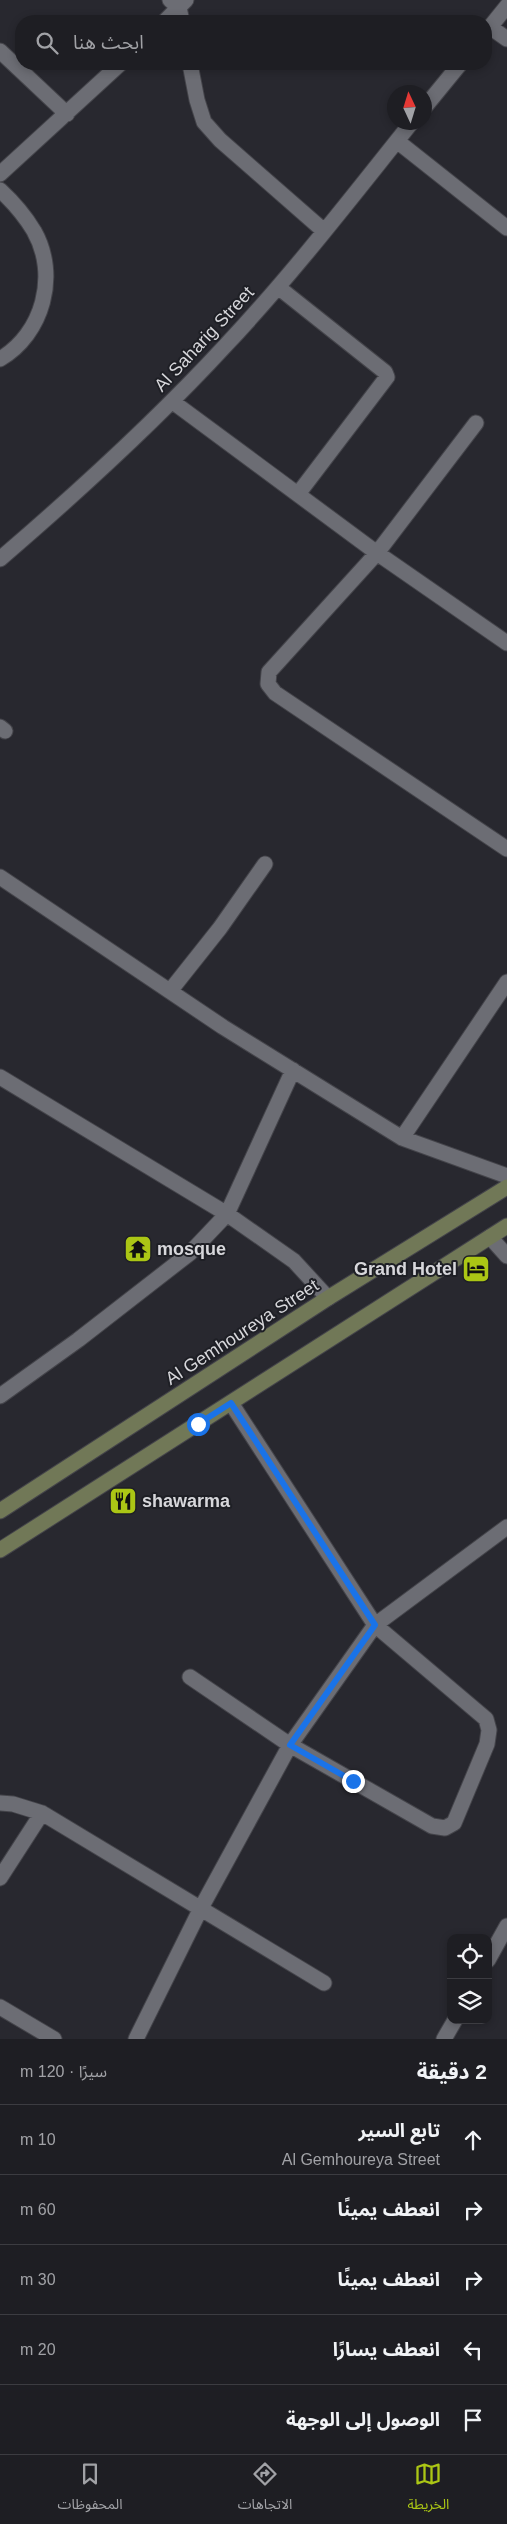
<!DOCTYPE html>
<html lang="ar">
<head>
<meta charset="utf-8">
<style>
  body { margin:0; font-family:Arial,"Noto Sans Arabic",sans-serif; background:#26272b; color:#f1f3f6; direction:rtl }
  .controls { position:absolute; right:15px; bottom:15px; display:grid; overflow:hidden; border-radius:10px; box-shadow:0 2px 8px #0003 }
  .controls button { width:45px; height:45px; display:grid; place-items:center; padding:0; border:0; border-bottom:1px solid #3c3c41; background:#1e1e23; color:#f1f3f6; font:25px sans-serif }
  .compass { position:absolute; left:387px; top:85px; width:45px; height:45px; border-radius:50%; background:#1e1e23; box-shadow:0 2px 8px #0003; rotate:356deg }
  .stop { position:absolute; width:15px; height:15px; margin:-11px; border:4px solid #1a73e8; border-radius:50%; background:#fff }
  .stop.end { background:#1a73e8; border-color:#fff; box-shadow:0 1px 5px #0008 }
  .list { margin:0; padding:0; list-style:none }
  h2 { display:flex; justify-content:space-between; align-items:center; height:65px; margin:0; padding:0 20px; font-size:21px }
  h2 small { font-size:16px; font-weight:400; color:#a1a2a6 }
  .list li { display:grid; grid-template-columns:32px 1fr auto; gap:15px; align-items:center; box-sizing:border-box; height:70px; padding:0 20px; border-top:1px solid #3c3c41 }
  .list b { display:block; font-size:19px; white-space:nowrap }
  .list p { margin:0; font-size:16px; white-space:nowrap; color:#a1a2a6 }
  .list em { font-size:16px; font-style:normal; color:#a1a2a6 }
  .icon { flex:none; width:28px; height:28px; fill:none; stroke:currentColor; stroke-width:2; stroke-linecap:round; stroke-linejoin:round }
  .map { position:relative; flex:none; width:507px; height:2039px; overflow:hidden; direction:ltr }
  .search { position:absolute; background:#1e1e23; box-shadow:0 2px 8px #0003; left:15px; right:15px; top:15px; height:55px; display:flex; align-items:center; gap:12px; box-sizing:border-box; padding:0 18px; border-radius:20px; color:#a1a2a6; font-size:19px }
  .sheet { height:415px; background:#1e1e23 }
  nav { display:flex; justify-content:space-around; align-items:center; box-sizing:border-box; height:70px; border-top:1px solid #3c3c41; background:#1e1e23; font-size:14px; color:#a1a2a6 }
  nav a { display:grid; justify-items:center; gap:2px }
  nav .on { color:#abc615 }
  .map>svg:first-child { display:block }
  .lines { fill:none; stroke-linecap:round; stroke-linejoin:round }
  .street-casing { stroke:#44444a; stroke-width:17 }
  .secondary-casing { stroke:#44444a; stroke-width:17 }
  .street { stroke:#6c6d74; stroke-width:15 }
  .secondary { stroke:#717857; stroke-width:15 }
  .route { stroke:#1a73e8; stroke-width:6 }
  .labels { text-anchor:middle; stroke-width:4; stroke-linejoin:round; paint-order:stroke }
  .street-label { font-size:18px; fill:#d7d7db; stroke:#1e1f25 }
  .poi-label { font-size:18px; font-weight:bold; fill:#d7d7db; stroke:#1e1f25; text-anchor:start }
</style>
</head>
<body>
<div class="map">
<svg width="507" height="2039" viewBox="0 0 507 2039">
  <rect width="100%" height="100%" fill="#28282f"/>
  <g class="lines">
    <g class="street-casing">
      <path id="street" d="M170 0 179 8 182 21
        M165 21 186 0
        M490 27 507 39
        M486 32 507 6
        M0 51 67 114
        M190 64 197 100 204 122 220 140 324 231
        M424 108 460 64
        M397 141 507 228
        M0 174 120 64
        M0 190C13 202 25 216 34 231 59 275 43 334 0 359
        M278 287 385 372 387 377 298 494
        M173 402 377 553 269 672 268 684 275 693 507 849
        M476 423 377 553 507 643
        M0 559C78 492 155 422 225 346 292 275 351 198 412 122
        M0 727 5 731
        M0 877 223 1027 402 1138 507 1176
        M170 991 220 928 265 864
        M0 1077 227 1214 294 1261 328 1298
        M402 1138 507 982
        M490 1237 507 1256
        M0 1396 78 1340 190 1253 227 1214 293 1070
        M231 1403 375 1625 507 1527
        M0 1803 13 1804 42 1813 324 1983
        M0 1878 42 1813
        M488 1960 507 1926
        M0 2007 54 2039
        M136 2039 201 1908 290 1745 375 1625 486 1719 489 1730 487 1744 454 1823 445 1828 432 1826 290 1745 190 1677
        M444 2039 455 2020"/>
    </g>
    <g class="secondary-casing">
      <path id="secondary" d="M0 1511 328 1298 507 1187
        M0 1550 507 1226"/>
    </g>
    <use href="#street" class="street"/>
    <use href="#secondary" class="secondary"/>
  </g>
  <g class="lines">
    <path class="route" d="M198 1424 231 1403 375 1625 290 1745 353 1781"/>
  </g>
  <defs>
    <g id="temple-square" transform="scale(1.4375)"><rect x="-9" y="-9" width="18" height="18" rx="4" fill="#abc615" stroke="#1e1f25"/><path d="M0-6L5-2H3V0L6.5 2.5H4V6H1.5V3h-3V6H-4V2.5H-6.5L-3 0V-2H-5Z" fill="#111"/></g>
    <g id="hotel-square" transform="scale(1.4375)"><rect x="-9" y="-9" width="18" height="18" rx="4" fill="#abc615" stroke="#1e1f25"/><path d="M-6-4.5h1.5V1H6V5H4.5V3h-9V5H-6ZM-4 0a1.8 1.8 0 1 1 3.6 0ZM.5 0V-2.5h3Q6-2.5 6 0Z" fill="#111"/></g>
    <g id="restaurant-square" transform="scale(1.4375)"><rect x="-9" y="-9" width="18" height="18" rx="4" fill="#abc615" stroke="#1e1f25"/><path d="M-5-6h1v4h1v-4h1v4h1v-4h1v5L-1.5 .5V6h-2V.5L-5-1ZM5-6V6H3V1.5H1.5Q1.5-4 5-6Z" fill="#111"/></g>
  </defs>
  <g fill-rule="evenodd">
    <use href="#temple-square" x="138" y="1249"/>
    <use href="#hotel-square" x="476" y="1269"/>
    <use href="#restaurant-square" x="123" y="1501"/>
  </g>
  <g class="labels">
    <g class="street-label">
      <text transform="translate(204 339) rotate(-47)" y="6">Al Saharig Street</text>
      <text transform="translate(242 1332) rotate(-33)" y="6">Al Gemhoureya Street</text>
    </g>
    <g class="poi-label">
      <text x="157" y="1255">mosque</text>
      <text x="457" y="1275" text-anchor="end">Grand Hotel</text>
      <text x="142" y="1507">shawarma</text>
    </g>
  </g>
</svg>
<div class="controls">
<button><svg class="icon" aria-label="locate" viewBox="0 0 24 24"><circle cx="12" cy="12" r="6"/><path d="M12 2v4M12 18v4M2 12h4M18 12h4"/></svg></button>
<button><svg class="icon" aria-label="layers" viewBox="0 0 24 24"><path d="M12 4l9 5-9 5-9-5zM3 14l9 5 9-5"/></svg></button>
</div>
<svg class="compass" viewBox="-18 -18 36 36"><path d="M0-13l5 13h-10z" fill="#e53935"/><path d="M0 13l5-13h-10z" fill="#a1a2a6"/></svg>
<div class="stop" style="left:198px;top:1424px"></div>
<div class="stop end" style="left:353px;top:1781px"></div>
<div class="search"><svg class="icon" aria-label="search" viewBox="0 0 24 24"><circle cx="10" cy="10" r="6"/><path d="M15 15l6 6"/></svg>ابحث هنا</div>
</div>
<section class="sheet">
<h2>2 دقيقة<small>سيرًا · 120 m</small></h2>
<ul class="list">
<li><svg class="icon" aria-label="ahead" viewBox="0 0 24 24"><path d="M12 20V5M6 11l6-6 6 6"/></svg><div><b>تابع السير</b><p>Al Gemhoureya Street</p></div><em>10 m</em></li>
<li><svg class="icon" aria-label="right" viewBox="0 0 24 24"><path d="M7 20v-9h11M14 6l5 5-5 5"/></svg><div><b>انعطف يمينًا</b></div><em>60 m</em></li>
<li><svg class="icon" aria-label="right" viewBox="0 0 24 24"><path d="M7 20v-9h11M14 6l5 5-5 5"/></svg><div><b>انعطف يمينًا</b></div><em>30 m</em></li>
<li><svg class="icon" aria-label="left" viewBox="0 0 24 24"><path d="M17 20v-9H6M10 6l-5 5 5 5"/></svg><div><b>انعطف يسارًا</b></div><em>20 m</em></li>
<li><svg class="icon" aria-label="arrive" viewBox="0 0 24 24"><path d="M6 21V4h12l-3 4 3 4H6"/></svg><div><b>الوصول إلى الوجهة</b></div></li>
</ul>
</section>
<nav>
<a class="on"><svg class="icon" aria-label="map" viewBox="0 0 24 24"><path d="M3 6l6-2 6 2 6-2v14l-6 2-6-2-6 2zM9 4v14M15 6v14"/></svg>الخريطة</a>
<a><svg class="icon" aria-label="directions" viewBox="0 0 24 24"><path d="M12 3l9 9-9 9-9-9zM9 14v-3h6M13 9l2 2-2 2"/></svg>الاتجاهات</a>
<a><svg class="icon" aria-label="saved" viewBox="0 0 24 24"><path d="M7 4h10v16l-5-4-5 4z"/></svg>المحفوظات</a>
</nav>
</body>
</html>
